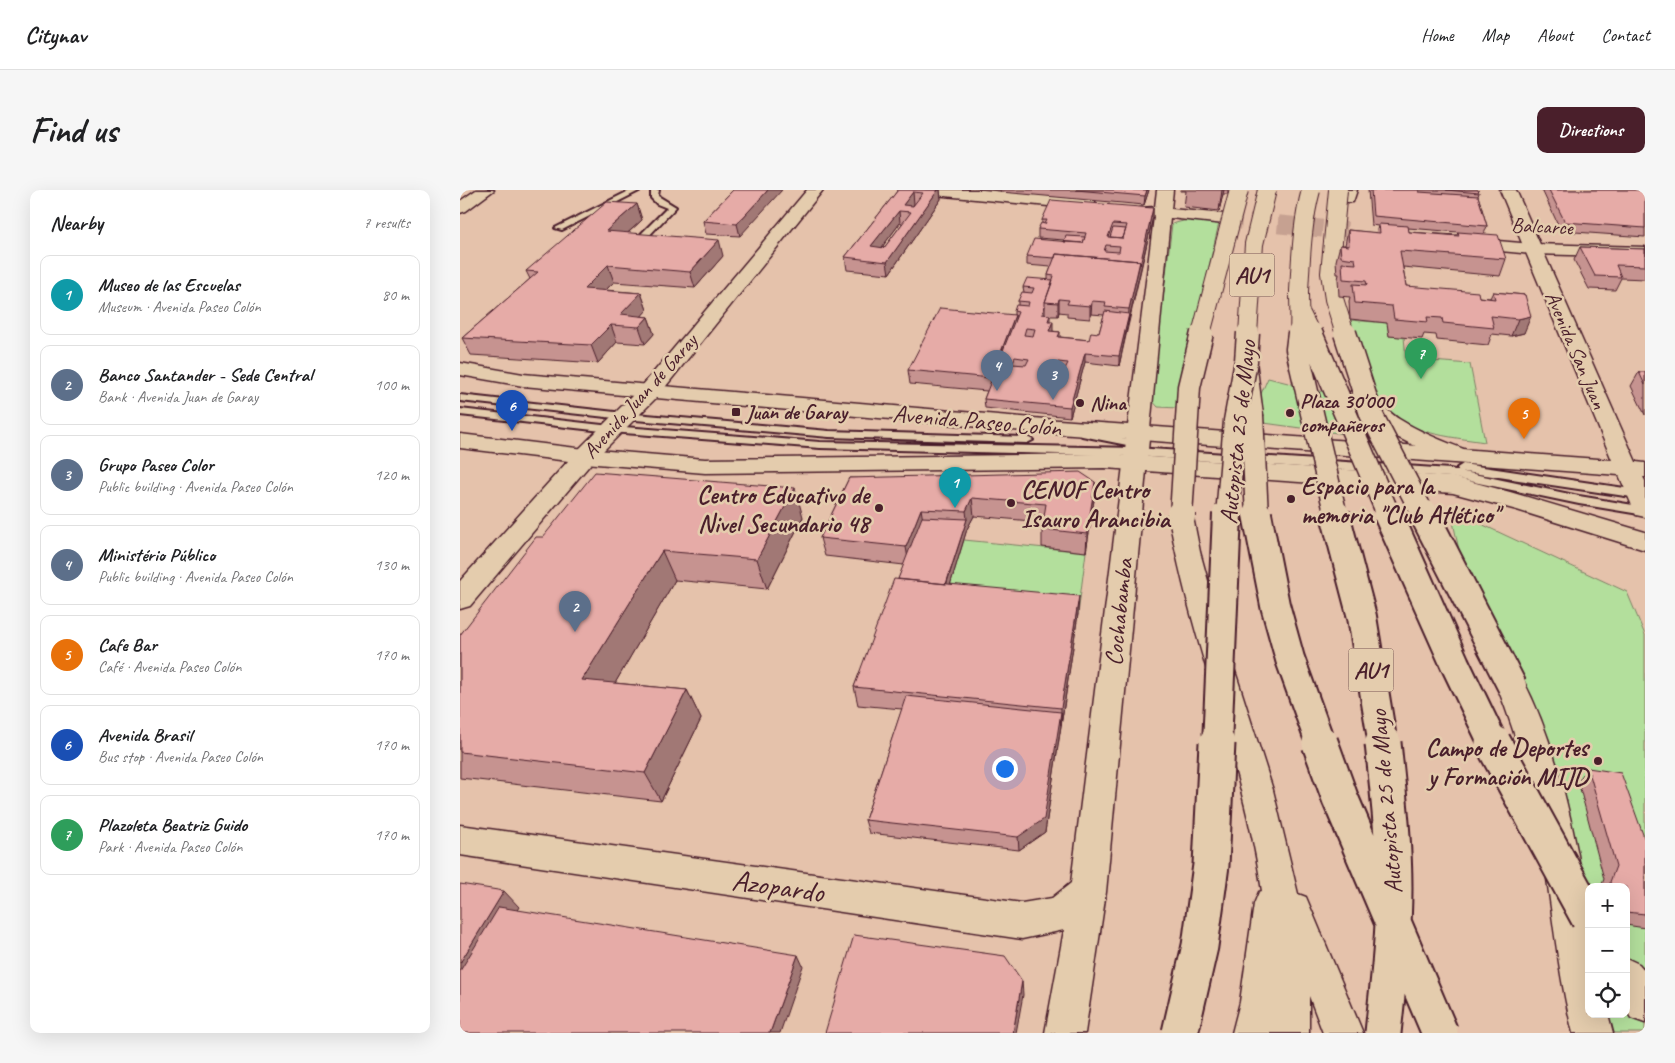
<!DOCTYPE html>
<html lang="en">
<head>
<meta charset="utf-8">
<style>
  body { margin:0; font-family:Caveat,sans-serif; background:#f6f6f6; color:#202124 }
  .controls { position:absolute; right:15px; bottom:15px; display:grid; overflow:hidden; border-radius:10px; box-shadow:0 5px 20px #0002 }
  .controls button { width:45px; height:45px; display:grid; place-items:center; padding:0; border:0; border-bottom:1px solid #e0e0e0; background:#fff; color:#202124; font:25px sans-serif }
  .you { position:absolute; left:544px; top:578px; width:18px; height:18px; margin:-12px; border:4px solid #fff; border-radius:50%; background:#1a73e8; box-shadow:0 0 0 8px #1a73e833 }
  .badge { display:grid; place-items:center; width:32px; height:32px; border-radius:50%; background:#4a1f2b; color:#fff; font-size:16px; font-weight:700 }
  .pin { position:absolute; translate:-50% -41px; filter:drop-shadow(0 1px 2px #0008) }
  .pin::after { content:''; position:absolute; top:26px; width:18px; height:15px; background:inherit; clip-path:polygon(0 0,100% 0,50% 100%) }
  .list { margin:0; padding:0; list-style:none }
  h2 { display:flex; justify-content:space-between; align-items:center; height:65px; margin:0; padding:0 20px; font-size:21px }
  h2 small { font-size:16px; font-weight:400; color:#757577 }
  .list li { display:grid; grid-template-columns:32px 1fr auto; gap:15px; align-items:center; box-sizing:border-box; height:80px; margin:0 10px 10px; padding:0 10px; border:1px solid #e0e0e0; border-radius:10px }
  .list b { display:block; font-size:19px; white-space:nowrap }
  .list p { margin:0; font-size:16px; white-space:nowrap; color:#757577 }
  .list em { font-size:16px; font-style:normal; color:#757577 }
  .icon { flex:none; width:28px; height:28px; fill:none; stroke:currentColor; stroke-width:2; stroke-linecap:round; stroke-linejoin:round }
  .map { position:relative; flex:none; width:1185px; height:843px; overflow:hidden; border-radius:10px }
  header { display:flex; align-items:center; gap:30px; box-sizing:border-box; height:70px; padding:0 25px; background:#fff; border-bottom:1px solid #e0e0e0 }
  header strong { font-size:24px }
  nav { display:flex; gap:28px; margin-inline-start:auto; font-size:18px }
  .intro { display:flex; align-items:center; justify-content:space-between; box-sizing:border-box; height:120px; padding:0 30px }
  h1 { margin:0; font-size:35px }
  .button { padding:12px 22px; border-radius:10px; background:#4a1f2b; color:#fff; font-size:18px; font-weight:700 }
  main { display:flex; gap:30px; padding:0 30px }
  aside { flex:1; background:#fff; border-radius:10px; box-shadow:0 5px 20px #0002 }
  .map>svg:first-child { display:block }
  .green { fill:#b3df9c; stroke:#7e7f64; fill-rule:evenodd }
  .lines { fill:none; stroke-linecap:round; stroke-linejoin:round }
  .street-tunnel { stroke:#c6a191; stroke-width:18; stroke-dasharray:18 9; stroke-linecap:butt }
  .lane-casing { stroke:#4a1f2b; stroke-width:4 }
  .street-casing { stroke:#4a1f2b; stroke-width:3 }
  .secondary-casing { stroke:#4a1f2b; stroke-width:3 }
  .primary-casing { stroke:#4a1f2b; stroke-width:3 }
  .highway-casing { stroke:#4a1f2b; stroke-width:3 }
  .lane { fill:#e4ccad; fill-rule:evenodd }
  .street { fill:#e4ccad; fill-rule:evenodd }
  .secondary { fill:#e4ccad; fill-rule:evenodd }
  .primary { fill:#e4ccad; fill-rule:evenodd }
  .highway { fill:#e4ccad; fill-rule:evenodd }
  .highway-bridge-far3-casing { stroke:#4a1f2b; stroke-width:20; stroke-linecap:butt }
  .highway-bridge-far2-casing { stroke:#4a1f2b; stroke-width:25; stroke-linecap:butt }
  .highway-bridge-far1-casing { stroke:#4a1f2b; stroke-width:32; stroke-linecap:butt }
  .highway-bridge-casing { stroke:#4a1f2b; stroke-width:39; stroke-linecap:butt }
  .highway-bridge-far3 { stroke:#e4ccad; stroke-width:18 }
  .highway-bridge-far2 { stroke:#e4ccad; stroke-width:22 }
  .highway-bridge-far1 { stroke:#e4ccad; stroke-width:28 }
  .highway-bridge { stroke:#e4ccad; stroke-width:35 }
  .wall { fill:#c69390; stroke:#4a1f2b; fill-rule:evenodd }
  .shaded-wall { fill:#a17875; stroke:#4a1f2b }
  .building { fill:#e6aba7; stroke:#4a1f2b; fill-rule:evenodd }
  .poi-dot { fill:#4a1f2b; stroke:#e4ccad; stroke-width:2 }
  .labels { text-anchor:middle; stroke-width:5; stroke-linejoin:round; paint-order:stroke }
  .far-street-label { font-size:21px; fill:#4a1f2b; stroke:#e4ccad }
  .far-poi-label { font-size:21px; font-weight:bold; fill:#4a1f2b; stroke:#e4ccad; text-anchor:start }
  .shield { fill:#e4ccad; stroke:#785352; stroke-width:1 }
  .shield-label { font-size:24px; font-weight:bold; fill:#4a1f2b }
  .street-label { font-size:25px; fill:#4a1f2b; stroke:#e4ccad }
  .poi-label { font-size:25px; font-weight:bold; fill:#4a1f2b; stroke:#e4ccad; text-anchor:start }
  .near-street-label { font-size:30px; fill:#4a1f2b; stroke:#e4ccad }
</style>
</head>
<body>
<header>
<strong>Citynav</strong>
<nav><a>Home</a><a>Map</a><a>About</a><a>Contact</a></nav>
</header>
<div class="intro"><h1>Find us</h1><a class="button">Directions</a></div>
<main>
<aside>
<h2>Nearby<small>7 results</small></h2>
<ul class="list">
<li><span class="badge" style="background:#0f9aa8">1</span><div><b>Museo de las Escuelas</b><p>Museum · Avenida Paseo Colón</p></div><em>80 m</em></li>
<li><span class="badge" style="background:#5c6f8a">2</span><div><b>Banco Santander - Sede Central</b><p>Bank · Avenida Juan de Garay</p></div><em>100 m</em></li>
<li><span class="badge" style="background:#5c6f8a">3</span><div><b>Grupo Paseo Color</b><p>Public building · Avenida Paseo Colón</p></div><em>120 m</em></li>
<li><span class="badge" style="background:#5c6f8a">4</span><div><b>Ministério Público</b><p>Public building · Avenida Paseo Colón</p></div><em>130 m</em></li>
<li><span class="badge" style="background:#e8710a">5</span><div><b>Cafe Bar</b><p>Café · Avenida Paseo Colón</p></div><em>170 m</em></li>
<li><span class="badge" style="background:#1a4fb4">6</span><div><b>Avenida Brasil</b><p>Bus stop · Avenida Paseo Colón</p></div><em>170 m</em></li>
<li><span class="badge" style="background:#2e9e5b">7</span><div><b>Plazoleta Beatriz Guido</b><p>Park · Avenida Paseo Colón</p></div><em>170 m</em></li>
</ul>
</aside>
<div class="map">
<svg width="1185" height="843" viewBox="0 0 1185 843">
  <rect width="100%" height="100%" fill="#e5c2ab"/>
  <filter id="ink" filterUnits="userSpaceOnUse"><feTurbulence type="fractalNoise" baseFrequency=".02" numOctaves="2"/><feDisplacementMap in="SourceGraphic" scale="10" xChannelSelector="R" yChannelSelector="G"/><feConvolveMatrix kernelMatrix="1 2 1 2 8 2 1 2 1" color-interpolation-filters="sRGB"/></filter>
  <g filter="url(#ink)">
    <path class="green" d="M727 30 759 33 720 203 718 218 698 217 691 209 712 34Z
      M890 130 927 133 929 146 944 147 946 169 1010 174 1025 252C992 247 941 244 920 212 907 192 901 164 892 141Z
      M808 188 884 207 892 245 789 231Z
      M1004 326 1167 402 1185 445V843H1136L1125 819 1120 746 1000 365 992 327ZM1129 697H1166V824H1129Z
      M504 350 626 362 618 424 485 412Z"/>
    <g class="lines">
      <path class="street-tunnel" d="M764 29 887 41"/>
      <g class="lane-casing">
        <path id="lane" d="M171 0H181L102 40 95 38Z
          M191 0H199L198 6 216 17 184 51H178V47L207 18 197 14 191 8Z
          M0 205 164 223 369 241 567 247 573 250 567 253 369 247 164 229 0 211Z
          M0 219 151 236 360 252 676 258 990 279 1119 306 1185 317V325L1119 314 990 287 676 266 360 258 151 242 0 225Z
          M626 241 677 251 683 254 677 257 622 246 620 244 622 242Z
          M1003 274 1185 301V309L999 281 997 278Z"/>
      </g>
      <g class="street-casing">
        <path id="street" d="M466 0H523L629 10 635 12 637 15 635 18 629 20 474 5 469 3Z
          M697 0H713L711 19 764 24 770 26 772 29 770 32 764 34 710 28 646 702 625 843H585L604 740 562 749 0 665V635L562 713 592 708 611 693 694 27 680 24 678 21 680 18 695 17Z
          M1004 48 1073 54 1185 57V67L1073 64 998 57 995 53 998 49Z"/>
      </g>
      <g class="secondary-casing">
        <path id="secondary" d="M16 0H34L6 21 0 23V11Z
          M347 0H363L198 206 133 271 10 416 0 419V391L117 261 182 196Z"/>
      </g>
      <g class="primary-casing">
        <path id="primary" d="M1040 0H1056L1176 272 1185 273V287H1183L1185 291V327L1176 325 1159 285 585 243 63 196 0 185V173L63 184 585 229 1152 270Z
          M0 244 125 259 245 269 645 264 993 287 1050 302 1185 342V360L1057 320 993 303 645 278 245 283 125 273 0 258Z"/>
      </g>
      <g class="highway-casing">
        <path id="highway" d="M881 0H897L893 12H881L879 9Z
          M786 165 793 167 796 171 803 225 800 230 792 232 784 230 781 225 776 171 779 167Z
          M899 200C913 203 926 221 939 229 960 242 983 251 1006 260L1010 265 1006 270 998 272 990 270C953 256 911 239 888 206L891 201Z
          M721 319 730 321 733 327 740 362 759 431 813 600 838 704 846 707 903 843H863L849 806V843H772L780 812 794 714 799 702 802 701C783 573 731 454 709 327L712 321Z
          M1052 484 1062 488C1091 543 1106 605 1118 665 1121 685 1126 705 1129 725 1132 757 1129 792 1129 824H1148L1153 843H1113C1097 780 1092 715 1081 650 1071 597 1057 546 1037 496L1042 488Z
          M1166 768 1179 774 1185 781V833L1171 828 1166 820Z"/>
      </g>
      <use href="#lane" class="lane"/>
      <use href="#street" class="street"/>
      <use href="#secondary" class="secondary"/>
      <use href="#primary" class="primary"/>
      <use href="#highway" class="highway"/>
      <g class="highway-bridge-far3-casing">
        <path id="highway-bridge-far3" d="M878 0 870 83 874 109 885 144
          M841 124 851 144
          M741 144 779 0
          M788 144 794 54 807 0
          M839 144C840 129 839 116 839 101 841 67 842 33 851 0"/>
      </g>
      <g class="highway-bridge-far2-casing">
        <path id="highway-bridge-far2" d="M839 143 837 159 876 326
          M851 143 929 326
          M885 143 911 224 964 326
          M792 225 797 326
          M721 326 729 197 742 143
          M767 326 775 231 786 171 788 143"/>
      </g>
      <g class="highway-bridge-far1-casing">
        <path id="highway-bridge-far1" d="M797 324 815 415 830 469 861 555
          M875 324 902 427 923 555
          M928 324 995 474 1034 555
          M964 324 1052 496
          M721 327V324
          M757 555 767 324"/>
      </g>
      <g class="highway-bridge-casing">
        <path id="highway-bridge" d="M860 553 880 608 980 843
          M923 553C928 601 934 650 934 698 934 747 928 795 923 843
          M1033 553 1129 728
          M720 843 740 756 751 675 757 553"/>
      </g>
      <use href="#highway-bridge-far3" class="highway-bridge-far3"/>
      <use href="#highway-bridge-far2" class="highway-bridge-far2"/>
      <use href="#highway-bridge-far1" class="highway-bridge-far1"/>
      <use href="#highway-bridge" class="highway-bridge"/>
    </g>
    <path class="wall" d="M273 0 280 46 246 44 243 31Z
      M438 0H480L481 9 429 84 387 80 385 67ZM440 33 442 34 424 58 422 57Z
      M540 0H689L684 15 541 2Z
      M720 0H768V4H763L759 21 724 17 726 1H720Z
      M908 0H1018L1019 3 1018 6 1027 36 1024 44 1046 69 1040 86 943 77 946 96 1019 107 1030 108 1033 102 1065 105 1064 143 1051 146 1032 144 1028 155 977 150 976 145 964 144 962 149 929 146 927 133 890 129 889 111 890 107 879 106 878 89 879 84H877L876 71 880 55H885L888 40 916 43 918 36 911 35ZM948 38 998 42 997 45 949 42Z
      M1082 0H1185V47L1101 41Z
      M177 14 182 30 168 43 263 66 235 98 154 92 146 100 181 103 187 120 181 126 188 127 194 144 185 154 157 152 138 173 11 165 2 148 70 89 66 81Z
      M693 18V27L659 176 625 172 610 227 525 218 524 209 527 201 450 194 448 180 554 125V121L558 116V111L564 102 563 97 588 89V85L591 77 567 75V66L604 52V50L578 48V39L582 33V30ZM599 122 607 123V127L630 129 631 124 644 125 639 143 629 150 600 147V142L592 141 590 131V126H598Z
      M1120 57 1185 59V89L1161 88 1155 100 1129 99 1114 70Z
      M1179 182H1185V225L1171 196Z
      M389 288 635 292 634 310 626 362 582 357V339L583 332 514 326 507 339 490 394 618 424 585 642 559 660 409 643 405 630 442 519 398 515 394 497 444 375 365 366 360 348Z
      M343 327 307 399 215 390 155 493 227 500 241 529 201 611 0 588V445L83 347Z
      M1128 578 1185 650V738L1166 735V697H1141L1144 689 1118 591Z"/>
    <path class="shaded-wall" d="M308 0H322L280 46 277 34Z
      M478 0H480L481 9 429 84 427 72Z
      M687 0H689L684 15 685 6Z
      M762 0H764L759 21Z
      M453 2 454 14 449 22 443 15Z
      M177 14 182 30 152 57 146 41Z
      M693 18V27L668 133 669 119Z
      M439 21 440 33 413 69 411 56Z
      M259 50 263 66 235 98 230 82Z
      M148 75 154 92 130 115 124 99Z
      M181 103 187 120 172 137 161 124Z
      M599 109V122L598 126V113Z
      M632 111 631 124 630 129V116Z
      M585 116V125L582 124Z
      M669 124 668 133 659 176V166Z
      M555 125 556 138 531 202V188Z
      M1071 126 1064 143 1051 146 1058 129Z
      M188 127 194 144 185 154 179 137Z
      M593 131V141L589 150V141Z
      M151 135 157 152 138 173 131 155Z
      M625 163V172L610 227V217Z
      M635 292 634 310 626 362 627 344Z
      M335 298 343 327 307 399 297 369Z
      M512 308 514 326 507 339 485 412 484 402 507 329 506 321Z
      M461 319 464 337 449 375 446 357Z
      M202 361 215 390 140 519 122 490Z
      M619 406 618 424 601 535V518Z
      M227 500 241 529 201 611 185 583Z
      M601 522V535L585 642 559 660 558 647Z
      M44 701 59 717 0 816V773Z
      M338 765 343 776 320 843H310Z
      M562 791 563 805 556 843H553Z"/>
    <path class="building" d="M273 0H308L277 34 243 31Z
      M438 0H478L427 72 385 67ZM453 2 463 3 453 16 443 15ZM439 21 451 22 424 58 411 56Z
      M616 0H687L685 6Z
      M911 0H959V2L1018 6 1027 36 913 26Z
      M986 0H1018L1019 3Z
      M1089 0H1185V38L1105 32Z
      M591 10 693 18 680 75V71L596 64 595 68 567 66 574 49 623 53 626 43 578 39 581 33 585 34 587 30H582ZM653 34 667 35 663 48 648 47ZM646 55 660 56 659 62 644 61Z
      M147 12 177 14 146 41 259 50 230 82 148 75 124 99 181 103 161 124 188 127 179 137 151 135 131 155 2 148 78 82 66 81Z
      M919 34 948 36 949 42 999 46 998 42 1038 45 1046 69 940 61 946 96 1018 102 1019 107 1035 109 1033 102 1065 105 1071 126 1058 129 1031 126 1034 138 983 133 982 128 967 127 968 132 934 129 932 116 895 113 893 94 907 95 906 91 883 89 882 73 896 74 895 69 881 67 880 55 889 56 888 40 920 43Z
      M653 38 666 39 663 48 650 47Z
      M606 46 625 47 623 53 604 52Z
      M1120 57 1185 59V76L1156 75 1161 87 1135 86Z
      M596 64 680 71 669 119 645 117 646 112 632 111 630 116 607 114 609 110 599 109 598 113 585 112 594 86 588 85Z
      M567 88 593 90 585 112V116L582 124 590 125 588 131H593L589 141 600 142 598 147 629 150 631 142 639 143 645 121 669 124 659 166 625 163 610 217 524 209 558 122 554 121 556 115 568 116 569 112 558 111 562 102 572 103 574 98 563 97ZM566 138 575 139 573 146 564 145ZM555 167 569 169 566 175 552 174ZM598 172 608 173 605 179 596 178Z
      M480 118 555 125 531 188 448 180Z
      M1179 182H1185V195Z
      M135 282 335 298 297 369 202 361 122 490 227 500 185 583 0 562V445L76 347H83Z
      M620 282 635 292 627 344 582 339 586 314 512 308 506 321 461 319 446 357 360 348 389 288Z
      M462 327 507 329 486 394 438 389Z
      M434 389 619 406 601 518 394 497Z
      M446 506 601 522 584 629 558 647 405 630Z
      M1128 578 1161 583 1185 650V724L1166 722V697H1151L1150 692 1156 676Z
      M0 694 44 701 0 773Z
      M39 717 338 765 310 843H0V781Z
      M394 745 545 766 562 791 553 843H365Z"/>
  </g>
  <g class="poi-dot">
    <circle cx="620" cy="213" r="5"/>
    <rect x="271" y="217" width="10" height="10" rx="2.5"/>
    <circle cx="830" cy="223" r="5"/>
    <circle cx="831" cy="309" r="5"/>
    <circle cx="551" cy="313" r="5"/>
    <circle cx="419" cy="318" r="5"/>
    <circle cx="1138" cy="571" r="5"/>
  </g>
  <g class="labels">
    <g class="far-street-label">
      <text transform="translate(1082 36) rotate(3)" y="7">Balcarce</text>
      <text transform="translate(1116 160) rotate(67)" y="7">Avenida San Juan</text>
      <text transform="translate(180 206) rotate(-48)" y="7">Avenida Juan de Garay</text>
    </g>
    <g class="far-poi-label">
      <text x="840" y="218">Plaza 30'000<tspan x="840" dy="24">compañeros</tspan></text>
      <text x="630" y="220">Nina</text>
      <text x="286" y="229">Juan de Garay</text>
    </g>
    <g class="shield">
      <rect x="769.5" y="63.5" width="45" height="43" rx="4"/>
      <rect x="888.5" y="458.5" width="45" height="43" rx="4"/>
    </g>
    <g class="shield-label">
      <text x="792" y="93">AU1</text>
      <text x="911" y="488">AU1</text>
    </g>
    <g class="street-label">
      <text transform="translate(517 230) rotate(5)" y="9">Avenida Paseo Colón</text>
      <text transform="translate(777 242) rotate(-84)" y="9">Autopista 25 de Mayo</text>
      <text transform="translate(658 422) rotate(-84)" y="9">Cochabamba</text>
      <text transform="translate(925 612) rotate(-95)" y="9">Autopista 25 de Mayo</text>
    </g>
    <g class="poi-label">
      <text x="841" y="304">Espacio para la<tspan x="841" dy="29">memoria "Club Atlético"</tspan></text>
      <text x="561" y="308">CENOF Centro<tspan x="561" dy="29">Isauro Arancibia</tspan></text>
      <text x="409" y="313" text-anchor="end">Centro Educativo de<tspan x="409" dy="29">Nivel Secundario 48</tspan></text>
      <text x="1128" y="566" text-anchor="end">Campo de Deportes<tspan x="1128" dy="29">y Formación MIJD</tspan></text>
    </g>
    <g class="near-street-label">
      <text transform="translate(318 696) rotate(8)" y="10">Azopardo</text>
    </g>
  </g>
</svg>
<div class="controls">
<button>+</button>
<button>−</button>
<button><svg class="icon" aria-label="locate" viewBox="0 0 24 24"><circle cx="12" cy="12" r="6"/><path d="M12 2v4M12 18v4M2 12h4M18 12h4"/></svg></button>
</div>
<div class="you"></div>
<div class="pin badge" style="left:495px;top:318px;background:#0f9aa8">1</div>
<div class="pin badge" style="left:115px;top:442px;background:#5c6f8a">2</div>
<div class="pin badge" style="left:593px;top:210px;background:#5c6f8a">3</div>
<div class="pin badge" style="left:537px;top:201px;background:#5c6f8a">4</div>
<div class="pin badge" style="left:1064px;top:249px;background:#e8710a">5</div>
<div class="pin badge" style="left:52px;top:241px;background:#1a4fb4">6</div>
<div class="pin badge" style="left:961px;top:189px;background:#2e9e5b">7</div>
</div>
</main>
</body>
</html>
